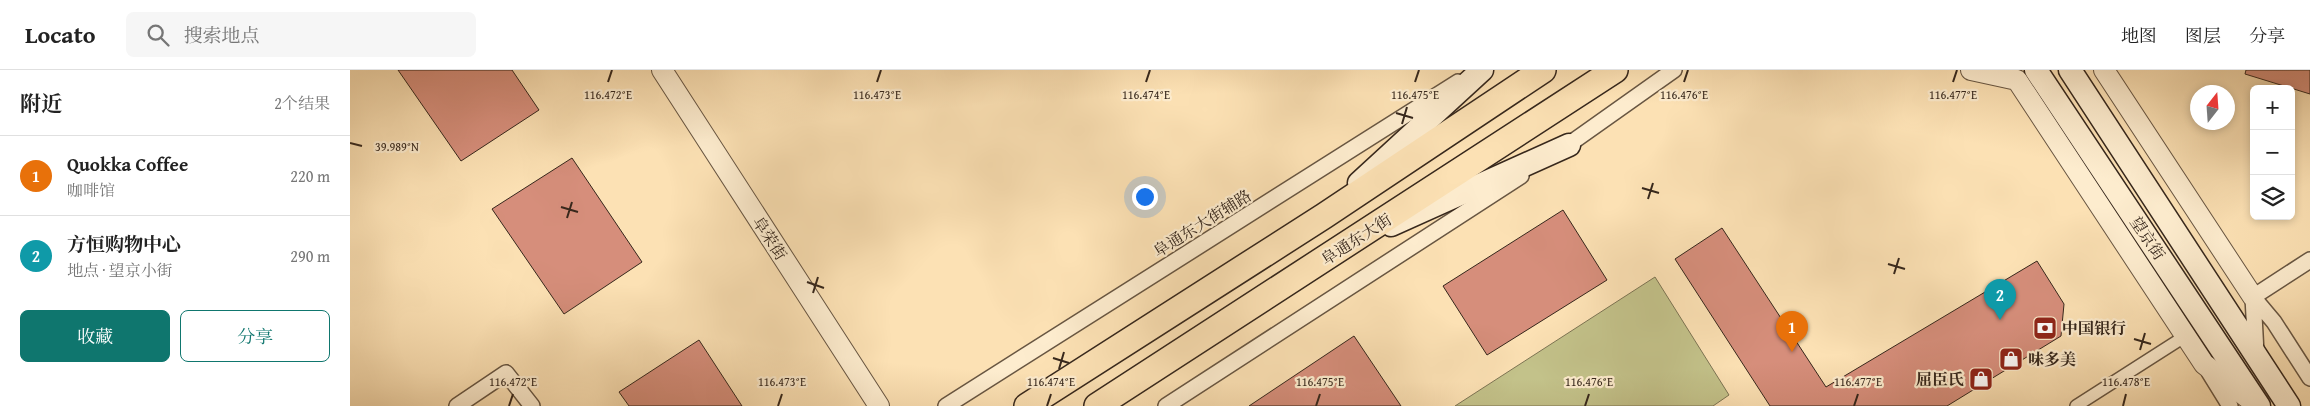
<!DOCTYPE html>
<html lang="zh">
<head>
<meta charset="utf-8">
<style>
  body { margin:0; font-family:"Gentium Book Plus","Noto Serif SC",serif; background:#f6f6f6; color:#222 }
  .controls { position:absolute; right:15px; top:15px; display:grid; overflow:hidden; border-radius:8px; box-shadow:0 2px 8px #0003 }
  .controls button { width:45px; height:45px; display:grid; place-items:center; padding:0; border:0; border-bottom:1px solid #e0e0e0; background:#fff; color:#222; font:25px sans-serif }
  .compass { position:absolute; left:1840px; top:15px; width:45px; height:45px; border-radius:50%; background:#fff; box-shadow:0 2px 8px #0003; rotate:17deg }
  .you { position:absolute; left:794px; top:126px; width:18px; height:18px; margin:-12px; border:4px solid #fff; border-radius:50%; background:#1a73e8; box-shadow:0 0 0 8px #1a73e833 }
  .badge { display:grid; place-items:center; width:32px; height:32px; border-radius:50%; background:#0f766e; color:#fff; font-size:16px; font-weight:700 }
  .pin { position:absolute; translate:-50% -41px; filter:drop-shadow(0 1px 2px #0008) }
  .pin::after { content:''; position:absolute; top:26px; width:18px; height:15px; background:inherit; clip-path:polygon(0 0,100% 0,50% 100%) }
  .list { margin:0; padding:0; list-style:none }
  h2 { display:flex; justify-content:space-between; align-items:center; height:65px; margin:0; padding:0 20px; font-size:21px }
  h2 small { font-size:16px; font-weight:400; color:#767676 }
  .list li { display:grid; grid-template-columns:32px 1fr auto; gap:15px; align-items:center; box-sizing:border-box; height:80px; padding:0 20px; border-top:1px solid #e0e0e0 }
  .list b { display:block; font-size:19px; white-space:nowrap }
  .list p { margin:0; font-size:16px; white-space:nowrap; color:#767676 }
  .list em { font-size:16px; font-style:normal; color:#767676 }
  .actions { display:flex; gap:10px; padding:15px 20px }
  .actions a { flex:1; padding:11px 0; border:1px solid #0f766e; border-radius:8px; text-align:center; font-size:18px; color:#0f766e }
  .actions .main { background:#0f766e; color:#fff }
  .icon { flex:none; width:28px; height:28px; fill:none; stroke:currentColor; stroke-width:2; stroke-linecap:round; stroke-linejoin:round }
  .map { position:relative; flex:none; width:1960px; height:336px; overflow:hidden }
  header { display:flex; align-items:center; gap:30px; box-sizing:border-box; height:70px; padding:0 25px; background:#fff; border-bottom:1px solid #e0e0e0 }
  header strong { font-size:24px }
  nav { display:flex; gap:28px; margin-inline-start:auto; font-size:18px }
  .search { width:350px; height:45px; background:#f6f6f6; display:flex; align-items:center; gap:12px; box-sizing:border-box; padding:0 18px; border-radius:8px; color:#767676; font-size:19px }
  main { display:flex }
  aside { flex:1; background:#fff }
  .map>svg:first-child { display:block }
  .green { fill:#c3c28a; stroke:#7c7453 }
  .building { fill:#d68e7b; stroke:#36271c }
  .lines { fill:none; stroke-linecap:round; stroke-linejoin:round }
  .pedestrian-casing { stroke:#685642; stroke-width:14 }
  .minor-casing { stroke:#685642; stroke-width:18 }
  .tertiary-casing { stroke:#685642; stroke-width:22 }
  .secondary-casing { stroke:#36271c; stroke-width:25 }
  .primary-casing { stroke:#36271c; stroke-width:28 }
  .pedestrian { stroke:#fdecce; stroke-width:11 }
  .minor { stroke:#fdecce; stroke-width:15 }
  .tertiary { stroke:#fdecce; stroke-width:20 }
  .secondary { stroke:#fdecce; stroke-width:22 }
  .primary { stroke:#fce1b4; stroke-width:25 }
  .ticks { fill:none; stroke:#36271c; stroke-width:2 }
  .labels { text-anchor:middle; stroke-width:4.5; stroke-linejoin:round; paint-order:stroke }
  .street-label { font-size:16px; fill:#36271c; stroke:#fdecce }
  .poi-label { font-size:16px; font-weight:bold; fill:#36271c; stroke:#fdecce; text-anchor:start }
  .ticks-label { font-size:12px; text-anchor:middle; fill:#36271c; stroke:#fdecce; stroke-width:4.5; stroke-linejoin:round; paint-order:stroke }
</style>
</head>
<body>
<header>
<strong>Locato</strong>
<div class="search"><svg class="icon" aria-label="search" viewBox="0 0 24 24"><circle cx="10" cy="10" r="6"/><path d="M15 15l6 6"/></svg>搜索地点</div>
<nav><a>地图</a><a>图层</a><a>分享</a></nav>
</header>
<main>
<aside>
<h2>附近<small>2个结果</small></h2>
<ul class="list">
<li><span class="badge" style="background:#e8710a">1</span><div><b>Quokka Coffee</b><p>咖啡馆</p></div><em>220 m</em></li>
<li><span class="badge" style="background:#0f9aa8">2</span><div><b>方恒购物中心</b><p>地点 · 望京小街</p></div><em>290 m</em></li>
</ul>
<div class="actions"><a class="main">收藏</a><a>分享</a></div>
</aside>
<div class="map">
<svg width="1960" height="336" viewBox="0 0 1960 336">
  <rect width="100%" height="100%" fill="#fce1b4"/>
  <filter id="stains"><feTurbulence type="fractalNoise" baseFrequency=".004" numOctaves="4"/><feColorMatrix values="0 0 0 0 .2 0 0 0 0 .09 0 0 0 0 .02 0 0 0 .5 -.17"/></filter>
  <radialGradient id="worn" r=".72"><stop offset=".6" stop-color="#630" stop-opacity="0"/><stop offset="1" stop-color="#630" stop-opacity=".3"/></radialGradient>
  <path class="green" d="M1305 207 1379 325 1363 336H1105Z"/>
  <path class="building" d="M48 0H162L189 40 111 91Z
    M1896 0H1960V24L1895 4Z
    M222 88 292 192 214 244 142 139Z
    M1213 140 1257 210 1137 285 1093 216Z
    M1372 158 1476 317 1687 191 1714 234 1711 266 1597 336H1420L1325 189Z
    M1004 266 1051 336H899Z
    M349 270 392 336H279L269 322Z"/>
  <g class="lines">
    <g class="pedestrian-casing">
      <path id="pedestrian" d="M1726 336 1837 265"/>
    </g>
    <g class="minor-casing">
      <path id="minor" d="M1211 80 1324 0
        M1903 227 1924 252 1960 308
        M1906 283 1903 227 1960 190
        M1859 302 1880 336
        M107 336 156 303 182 336
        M596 336 1108 12
        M816 336 1171 106"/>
    </g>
    <g class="tertiary-casing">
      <path id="tertiary" d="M312 0 529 336
        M1621 0 1667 10 1854 294 1904 333
        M1754 0 1903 227"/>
    </g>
    <g class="secondary-casing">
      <path id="secondary" d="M1686 0 1909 336
        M1720 0 1939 336
        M1009 113 1132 0
        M1041 155 1219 75"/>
    </g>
    <g class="primary-casing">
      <path id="primary" d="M677 336 974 146 1193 0
        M747 336 1265 0"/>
    </g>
    <use href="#pedestrian" class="pedestrian"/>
    <use href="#minor" class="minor"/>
    <use href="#tertiary" class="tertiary"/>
    <use href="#secondary" class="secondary"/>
    <use href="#primary" class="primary"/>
  </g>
  <path class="ticks" d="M258 12 262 0M527 12 531 0M796 12 800 0M1065 12 1069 0M1334 12 1338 0M1603 12 1607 0M1046 43 1063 48M1052 54 1057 37M0 73 12 76M1292 118 1309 123M1298 129 1303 113M211 137 228 142M217 148 222 132M1538 194 1555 199M1544 204 1549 188M457 212 474 218M463 223 468 207M1784 269 1801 274M1790 280 1795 263M703 288 719 293M709 299 714 282M159 336 163 324M428 336 432 324M697 336 701 324M966 336 970 324M1235 336 1239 324M1504 336 1508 324M1773 336 1776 324"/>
  <defs>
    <g id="bank-square" transform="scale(1.25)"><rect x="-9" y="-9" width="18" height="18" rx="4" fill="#8f2418" stroke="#fdecce"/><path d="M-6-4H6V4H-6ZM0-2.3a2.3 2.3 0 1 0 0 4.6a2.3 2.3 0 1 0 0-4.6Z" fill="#fff"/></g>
    <g id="shop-square" transform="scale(1.25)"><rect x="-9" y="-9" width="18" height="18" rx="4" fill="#8f2418" stroke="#fdecce"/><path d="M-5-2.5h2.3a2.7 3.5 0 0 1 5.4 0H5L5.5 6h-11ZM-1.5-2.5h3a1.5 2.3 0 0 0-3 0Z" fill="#fff"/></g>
  </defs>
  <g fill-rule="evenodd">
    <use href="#bank-square" x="1695" y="258"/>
    <use href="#shop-square" x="1661" y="289"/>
    <use href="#shop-square" x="1631" y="309"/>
  </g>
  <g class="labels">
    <g class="street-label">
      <text transform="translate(852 153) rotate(-32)" y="6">阜通东大街辅路</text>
      <text transform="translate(420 168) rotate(57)" y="6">阜荣街</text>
      <text transform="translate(1798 168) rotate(56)" y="6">望京街</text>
      <text transform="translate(1006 169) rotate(-33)" y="6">阜通东大街</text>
    </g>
    <g class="poi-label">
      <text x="1712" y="264">中国银行</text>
      <text x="1678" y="295">味多美</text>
      <text x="1614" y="315" text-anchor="end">屈臣氏</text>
    </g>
  </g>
  <g class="ticks-label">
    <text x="258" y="29">116.472°E</text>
    <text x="527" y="29">116.473°E</text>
    <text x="796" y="29">116.474°E</text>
    <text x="1065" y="29">116.475°E</text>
    <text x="1334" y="29">116.476°E</text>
    <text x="1603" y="29">116.477°E</text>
    <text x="47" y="81">39.989°N</text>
    <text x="163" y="316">116.472°E</text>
    <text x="432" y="316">116.473°E</text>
    <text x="701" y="316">116.474°E</text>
    <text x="970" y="316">116.475°E</text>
    <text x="1239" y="316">116.476°E</text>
    <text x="1508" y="316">116.477°E</text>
    <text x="1776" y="316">116.478°E</text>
  </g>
  <rect width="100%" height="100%" filter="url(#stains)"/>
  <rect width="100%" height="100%" fill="url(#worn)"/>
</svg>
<div class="controls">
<button>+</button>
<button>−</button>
<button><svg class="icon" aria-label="layers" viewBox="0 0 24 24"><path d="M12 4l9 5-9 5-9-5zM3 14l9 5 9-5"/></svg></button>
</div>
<svg class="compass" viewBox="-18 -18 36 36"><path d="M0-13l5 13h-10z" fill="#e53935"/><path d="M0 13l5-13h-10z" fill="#767676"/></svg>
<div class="you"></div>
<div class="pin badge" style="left:1442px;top:282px;background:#e8710a">1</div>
<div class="pin badge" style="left:1650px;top:250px;background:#0f9aa8">2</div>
</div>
</main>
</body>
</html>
